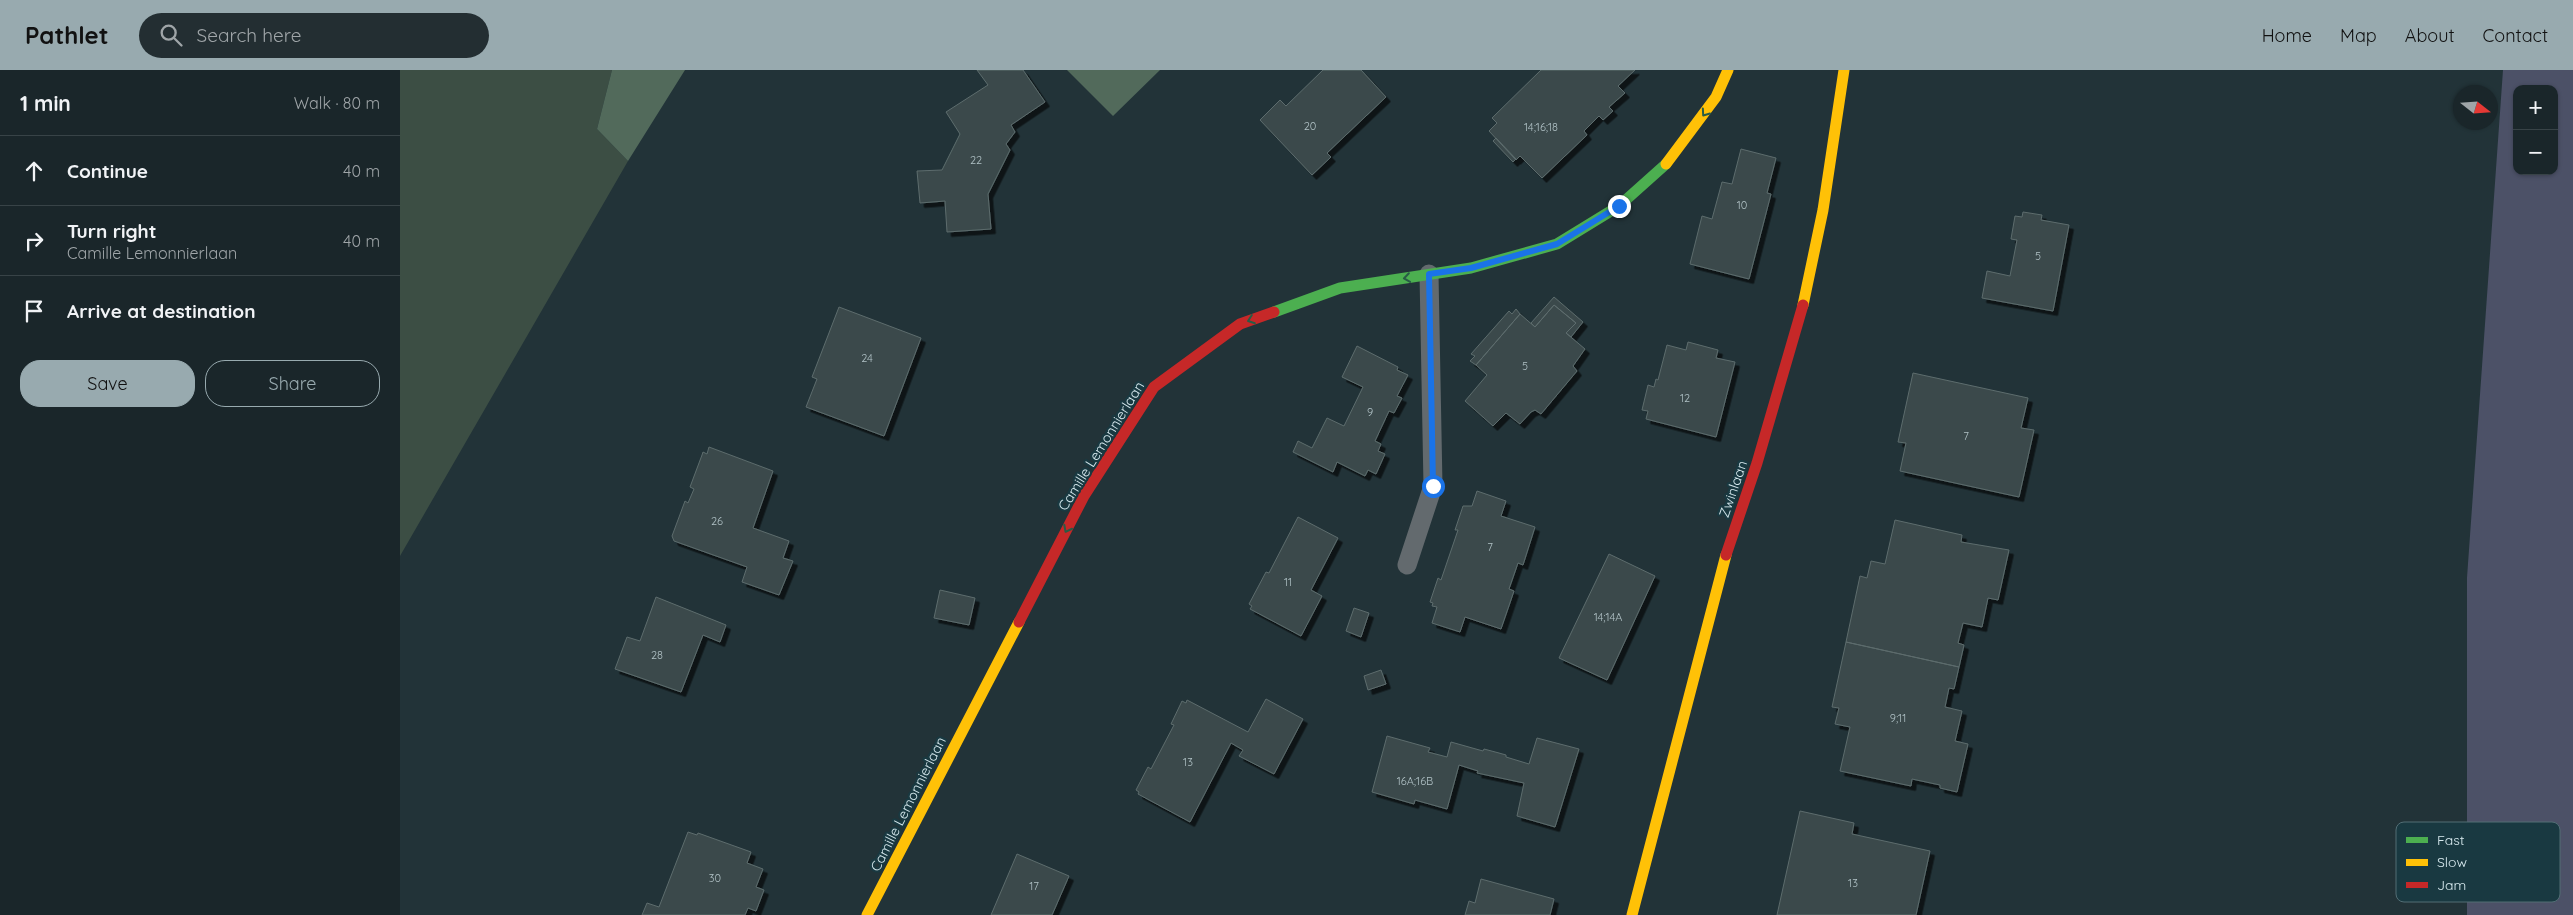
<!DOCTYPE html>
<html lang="en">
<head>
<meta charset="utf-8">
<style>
  body { margin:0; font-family:Quicksand,sans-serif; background:#232e32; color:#f1f3f6 }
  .controls { position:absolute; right:15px; top:15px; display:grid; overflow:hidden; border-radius:10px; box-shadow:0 1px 4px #0004 }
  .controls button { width:45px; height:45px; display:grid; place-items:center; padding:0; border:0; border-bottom:1px solid #384347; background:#1a262a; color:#f1f3f6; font:25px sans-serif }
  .compass { position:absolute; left:2053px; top:15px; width:45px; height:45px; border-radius:50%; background:#1a262a; box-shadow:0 1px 4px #0004; rotate:107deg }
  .stop { position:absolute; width:15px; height:15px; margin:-11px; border:4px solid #1a73e8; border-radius:50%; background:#fff }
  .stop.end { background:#1a73e8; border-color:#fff; box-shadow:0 1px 5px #0008 }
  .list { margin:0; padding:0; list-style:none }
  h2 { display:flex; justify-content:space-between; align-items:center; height:65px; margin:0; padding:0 20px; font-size:21px }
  h2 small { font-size:16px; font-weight:400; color:#9fa5a8 }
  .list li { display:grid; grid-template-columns:32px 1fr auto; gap:15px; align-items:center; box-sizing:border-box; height:70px; padding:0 20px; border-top:1px solid #384347 }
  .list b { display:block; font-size:19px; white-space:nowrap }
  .list p { margin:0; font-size:16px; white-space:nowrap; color:#9fa5a8 }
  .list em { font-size:16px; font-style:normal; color:#9fa5a8 }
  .actions { display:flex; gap:10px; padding:15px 20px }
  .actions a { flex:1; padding:11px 0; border:1px solid #98aaaf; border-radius:20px; text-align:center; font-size:18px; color:#98aaaf }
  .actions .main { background:#98aaaf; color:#111 }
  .icon { flex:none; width:28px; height:28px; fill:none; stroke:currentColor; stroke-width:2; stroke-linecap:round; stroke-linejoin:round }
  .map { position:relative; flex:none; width:2173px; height:845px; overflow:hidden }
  header { display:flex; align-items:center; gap:30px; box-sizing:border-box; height:70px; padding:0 25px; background:#98aaaf; color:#111 }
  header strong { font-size:24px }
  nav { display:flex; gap:28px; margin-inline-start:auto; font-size:18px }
  .search { width:350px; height:45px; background:#232e32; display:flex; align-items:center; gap:12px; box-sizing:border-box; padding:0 18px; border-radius:28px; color:#9fa5a8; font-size:19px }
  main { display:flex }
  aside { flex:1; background:#1a262a }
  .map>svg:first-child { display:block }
  .green { fill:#3c4e44 }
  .forest { fill:#526a5b }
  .water { fill:#4c5167; fill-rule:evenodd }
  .building { fill:#3b4a4b; stroke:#5d6c6d; filter:url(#shadow) }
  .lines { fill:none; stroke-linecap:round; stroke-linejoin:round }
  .lane { stroke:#636a6e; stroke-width:19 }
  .fast { stroke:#4caf50; stroke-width:11 }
  .slow { stroke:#ffc107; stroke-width:11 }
  .jam { stroke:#c62828; stroke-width:11 }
  .oneway { stroke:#285c46 }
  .route { stroke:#1a73e8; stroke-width:6 }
  .labels { text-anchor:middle; stroke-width:4.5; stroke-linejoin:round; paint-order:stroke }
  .number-label { font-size:11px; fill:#b1c2c6 }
  .street-label { font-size:14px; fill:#d8eaef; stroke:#193941 }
  .key { fill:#193941; stroke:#526e75; stroke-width:1 }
  .key-label { font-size:14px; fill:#d8eaef }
</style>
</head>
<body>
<header>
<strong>Pathlet</strong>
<div class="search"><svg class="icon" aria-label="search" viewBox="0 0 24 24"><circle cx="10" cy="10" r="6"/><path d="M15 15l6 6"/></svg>Search here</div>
<nav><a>Home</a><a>Map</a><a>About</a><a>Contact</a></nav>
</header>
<main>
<aside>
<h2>1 min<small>Walk · 80 m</small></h2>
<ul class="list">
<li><svg class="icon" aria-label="ahead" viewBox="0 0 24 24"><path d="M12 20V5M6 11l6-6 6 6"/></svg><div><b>Continue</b></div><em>40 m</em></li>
<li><svg class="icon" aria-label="right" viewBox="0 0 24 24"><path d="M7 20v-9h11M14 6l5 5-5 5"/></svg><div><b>Turn right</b><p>Camille Lemonnierlaan</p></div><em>40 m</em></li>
<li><svg class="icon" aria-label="arrive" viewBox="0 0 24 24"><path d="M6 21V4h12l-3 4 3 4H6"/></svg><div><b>Arrive at destination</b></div></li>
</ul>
<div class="actions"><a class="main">Save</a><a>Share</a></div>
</aside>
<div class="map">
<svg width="2173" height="845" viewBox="0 0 2173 845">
  <defs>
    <filter id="shadow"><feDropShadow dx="4.5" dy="4.5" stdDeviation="0" flood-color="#0009"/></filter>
  </defs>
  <rect width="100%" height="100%" fill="#223338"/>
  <path class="green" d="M0 0H212L197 59 228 91 0 486Z"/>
  <path class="forest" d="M212 0H285L228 91 197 59Z
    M667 0H760L713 46Z"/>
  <path class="water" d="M2103 0H2173V845H2067V508ZM2117 19H2154V101H2117Z"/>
  <path class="building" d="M577 0H623L645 32 611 55 615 62 606 74 610 80 588 124 591 159 547 162 545 131 520 133 517 101 542 100 560 64 546 42 588 15Z
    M923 0H961L986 27 927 83 931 87 912 105 860 50 880 30 886 36Z
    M1235 0 1218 16 1225 23 1209 37 1213 41 1203 50 1199 46 1184 61 1187 65 1142 108 1120 86 1116 90 1089 61 1097 53 1092 48 1141 0Z
    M1096 68 1116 89 1113 92 1093 71Z
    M1341 79 1376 88 1367 123 1371 124 1349 209 1290 194 1302 146 1312 149 1322 112 1332 114Z
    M1623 142 1642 145 1641 150 1669 155 1653 241 1582 228 1587 201 1610 206 1617 170 1611 169 1615 146 1622 147Z
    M1154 227 1183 252 1171 267 1166 263 1176 253 1154 235 1135 257 1131 253Z
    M1154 235 1176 253 1166 263 1185 279 1173 296 1177 301 1141 344 1135 340 1131 342 1120 354 1106 343 1093 356 1065 331 1087 305 1076 295 1120 244 1135 257Z
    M439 237 521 268 484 366 406 337 417 309 412 307Z
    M1116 239 1120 244 1076 295 1070 291 1075 286 1071 284 1109 241 1112 244Z
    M1288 272 1318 280 1316 288 1335 292 1316 367 1246 349 1248 341 1242 340 1248 315 1254 317 1256 309 1258 310 1267 275 1286 280Z
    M957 276 998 297 997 300 1008 305 997 326 1002 328 994 343 989 341 975 371 981 374 978 381 985 384 976 404 968 400 965 406 937 392 933 402 893 382 898 371 912 378 927 348 944 356 963 317 942 307Z
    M1513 303 1628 328 1621 358 1634 360 1619 427 1500 401 1506 373 1498 372Z
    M309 377 373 401 353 458 389 471 383 488 393 491 379 525 342 512 347 497 274 471 272 466 285 431 288 433 294 419 290 417 302 385 303 382 307 384Z
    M1077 421 1106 431 1101 446 1135 457 1123 495 1118 493 1109 519 1114 521 1101 559 1065 547 1060 562 1032 553 1037 537 1032 536 1033 533 1030 532 1038 508 1041 510 1058 460H1055L1063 436H1072Z
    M898 447 938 468 911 520 922 526 901 566 850 539 852 536 849 534 866 502 869 503Z
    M1495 450 1562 465 1561 472 1609 480 1598 530 1588 528 1582 557 1563 553 1558 573 1564 575 1559 597 1446 572 1460 506 1467 508 1471 491 1485 494Z
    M1209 484 1255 506 1207 610 1159 588Z
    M540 520 575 528 569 555 534 548Z
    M256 527 326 555 320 572 303 565 281 622 215 599 227 567 240 571Z
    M954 538 969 543 961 567 946 561Z
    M1446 572 1559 597 1554 619 1549 618 1545 637 1562 641 1555 671 1568 674 1557 722 1540 718V715L1512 709 1511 716 1440 701 1450 657 1435 654 1439 638 1432 637Z
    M981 600 986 614 968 620 964 606Z
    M866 629 903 649 874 704 839 686 843 680 831 673 790 752 738 724 739 722 736 720 748 697 751 699 774 655 771 654 782 631 786 633 787 630 848 662Z
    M987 666 1030 678 1028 682 1047 687 1051 672 1083 681 1084 679 1099 683 1106 685V687L1129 694 1137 668 1179 679 1155 757 1117 746 1124 713 1077 703 1078 701 1059 695 1047 739 1015 730 1014 734 972 722Z
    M1400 741 1454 753 1452 764 1530 781 1516 845H1377Z
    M288 762 297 765 298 763 351 782 347 793 363 799 356 817 364 820 356 841 348 838 345 845H242L247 833 259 837Z
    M617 784 669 806 652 845H591Z
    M1081 809 1154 829 1150 845H1065L1069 831 1075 833Z"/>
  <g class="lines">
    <path class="lane" d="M1007 495 1033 416 1029 204"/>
    <path class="fast" d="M874 242 940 218 1071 198 1157 174 1219 136 1266 94"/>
    <path class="slow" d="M1266 94 1316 27 1328 0
      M1403 235 1423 140 1444 0
      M467 845 619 552
      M1232 845 1326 485"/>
    <path class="jam" d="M1326 485 1357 393 1403 235
      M619 552 684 426 754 317 840 254 874 242"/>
  </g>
  <defs><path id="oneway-chevron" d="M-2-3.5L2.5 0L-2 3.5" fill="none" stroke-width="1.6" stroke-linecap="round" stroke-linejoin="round" transform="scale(1.25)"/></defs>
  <g class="oneway">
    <use href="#oneway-chevron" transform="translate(1305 43) rotate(125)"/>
    <use href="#oneway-chevron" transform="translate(1007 208) rotate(172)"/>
    <use href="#oneway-chevron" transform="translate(851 250) rotate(160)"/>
    <use href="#oneway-chevron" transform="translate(667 459) rotate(117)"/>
  </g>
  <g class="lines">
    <path class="route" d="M1033 416 1029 204 1071 198 1157 174 1219 136"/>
  </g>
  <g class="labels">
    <g class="number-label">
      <text x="910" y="60">20</text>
      <text x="1141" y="61">14;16;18</text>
      <text x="576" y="94">22</text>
      <text x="1342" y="139">10</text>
      <text x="1638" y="190">5</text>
      <text x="467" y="292">24</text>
      <text x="1125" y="300">5</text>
      <text x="1285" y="332">12</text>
      <text x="970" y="346">9</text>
      <text x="1566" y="370">7</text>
      <text x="317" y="455">26</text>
      <text x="1090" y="481">7</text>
      <text x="888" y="516">11</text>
      <text x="1208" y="551">14;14A</text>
      <text x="257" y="589">28</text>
      <text x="1498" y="652">9;11</text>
      <text x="788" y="696">13</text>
      <text x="1015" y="715">16A;16B</text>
      <text x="315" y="812">30</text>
      <text x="1453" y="817">13</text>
      <text x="634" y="820">17</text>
    </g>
    <g class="street-label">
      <text transform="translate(701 376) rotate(-58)" y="5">Camille Lemonnierlaan</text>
      <text transform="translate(1333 419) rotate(-71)" y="5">Zwinlaan</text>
      <text transform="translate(508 734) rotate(-63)" y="5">Camille Lemonnierlaan</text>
    </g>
  </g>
  <rect x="1996" y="752" width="164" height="80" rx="8" class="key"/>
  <rect x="2006" y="767" width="22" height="6" fill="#4caf50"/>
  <rect x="2006" y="789" width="22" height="7" fill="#ffc107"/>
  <rect x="2006" y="812" width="22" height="6" fill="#c62828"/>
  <g class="key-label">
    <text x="2037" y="775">Fast</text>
    <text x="2037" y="797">Slow</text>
    <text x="2037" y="820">Jam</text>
  </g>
</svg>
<div class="controls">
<button>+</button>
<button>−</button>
</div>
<svg class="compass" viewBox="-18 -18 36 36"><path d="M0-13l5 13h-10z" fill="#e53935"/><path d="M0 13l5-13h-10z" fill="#9fa5a8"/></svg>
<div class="stop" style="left:1033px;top:416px"></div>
<div class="stop end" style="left:1219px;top:136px"></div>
</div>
</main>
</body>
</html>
